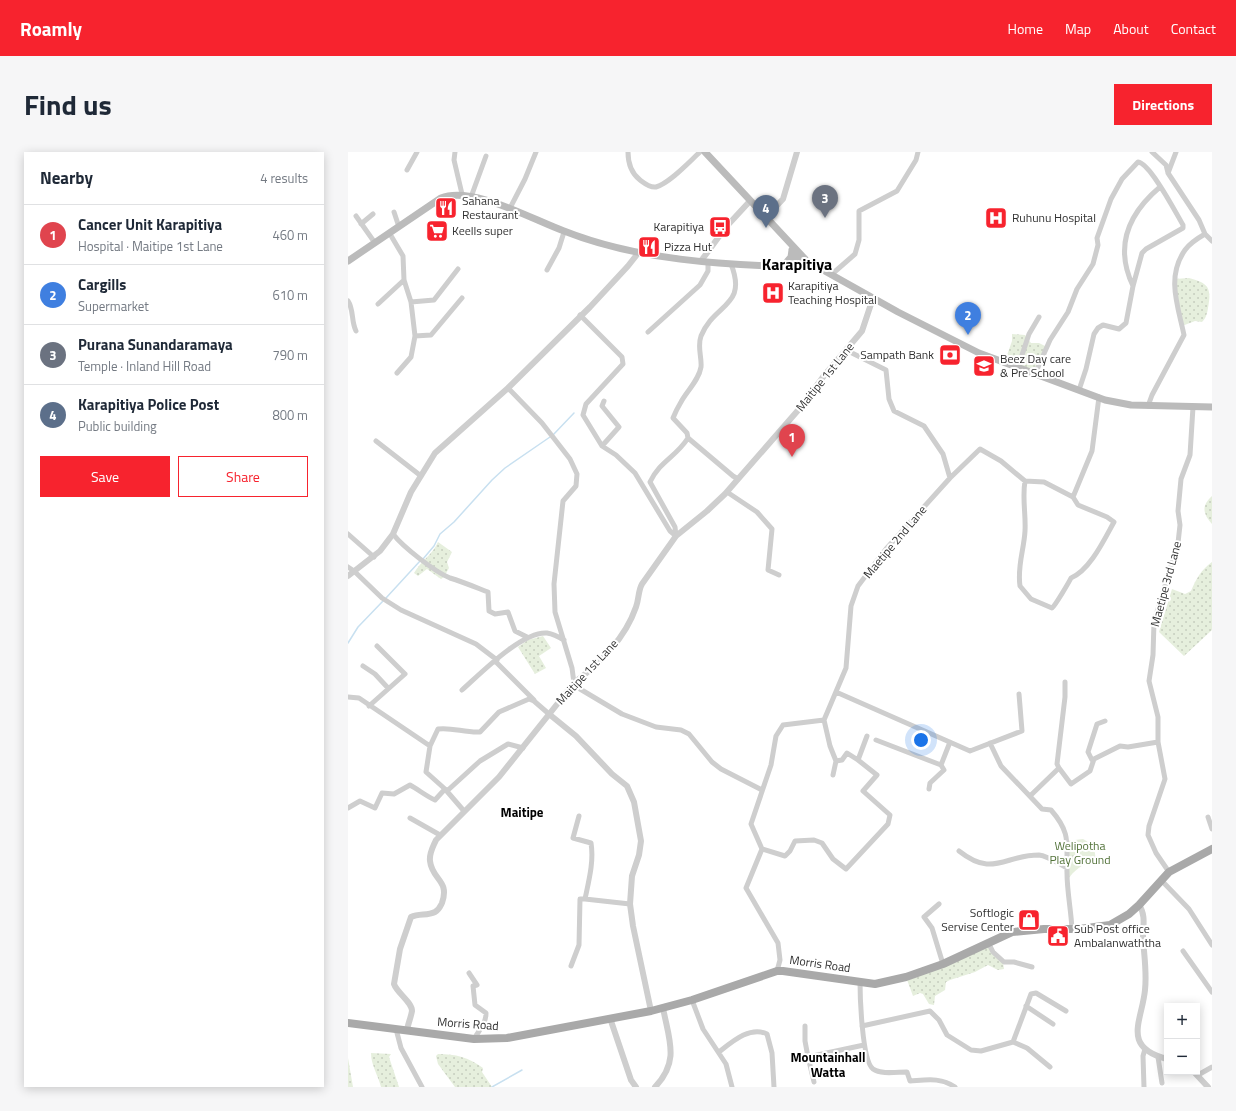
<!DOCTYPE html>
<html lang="en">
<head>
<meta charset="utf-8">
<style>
  body { margin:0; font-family:"Titillium Web",sans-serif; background:#f6f6f7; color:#1f2937 }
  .controls { position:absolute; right:12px; bottom:12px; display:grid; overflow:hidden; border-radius:0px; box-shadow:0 2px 10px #0003 }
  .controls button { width:36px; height:36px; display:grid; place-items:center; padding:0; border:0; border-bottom:1px solid #e0e1e3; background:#fff; color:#1f2937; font:20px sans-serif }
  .you { position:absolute; left:573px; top:588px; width:14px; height:14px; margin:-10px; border:3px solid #fff; border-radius:50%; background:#1a73e8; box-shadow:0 0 0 6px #1a73e833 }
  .badge { display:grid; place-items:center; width:26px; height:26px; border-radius:50%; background:#f7232e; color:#fff; font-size:13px; font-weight:700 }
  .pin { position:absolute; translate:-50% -33px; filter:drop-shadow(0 1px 2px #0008) }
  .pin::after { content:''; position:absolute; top:21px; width:14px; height:12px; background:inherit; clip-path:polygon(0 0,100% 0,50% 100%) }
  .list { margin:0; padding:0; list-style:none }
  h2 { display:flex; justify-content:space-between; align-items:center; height:52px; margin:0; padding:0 16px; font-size:17px }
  h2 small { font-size:13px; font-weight:400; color:#747a83 }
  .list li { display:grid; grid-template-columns:26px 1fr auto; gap:12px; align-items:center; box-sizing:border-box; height:60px; padding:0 16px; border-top:1px solid #e0e1e3 }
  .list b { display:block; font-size:15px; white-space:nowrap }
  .list p { margin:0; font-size:13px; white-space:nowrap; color:#747a83 }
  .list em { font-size:13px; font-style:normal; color:#747a83 }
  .actions { display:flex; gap:8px; padding:12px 16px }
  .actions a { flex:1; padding:9px 0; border:1px solid #f7232e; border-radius:0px; text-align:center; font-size:14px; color:#f7232e }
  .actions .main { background:#f7232e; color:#fff }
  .map { position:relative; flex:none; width:864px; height:935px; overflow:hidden; border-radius:0px }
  header { display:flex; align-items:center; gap:24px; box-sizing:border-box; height:56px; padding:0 20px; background:#f7232e; color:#fff }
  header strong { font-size:19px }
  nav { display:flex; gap:22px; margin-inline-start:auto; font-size:14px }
  .intro { display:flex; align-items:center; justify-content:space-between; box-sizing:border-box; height:96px; padding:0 24px }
  h1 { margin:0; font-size:28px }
  .button { padding:10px 18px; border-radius:0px; background:#f7232e; color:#fff; font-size:14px; font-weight:700 }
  main { display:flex; gap:24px; padding:0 24px }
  aside { flex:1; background:#fff; border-radius:0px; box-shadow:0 2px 10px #0003 }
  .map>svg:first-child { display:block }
  .grass { fill:url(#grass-dots) }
  .park { fill:url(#park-tufts) }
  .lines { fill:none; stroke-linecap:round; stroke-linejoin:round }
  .stream { stroke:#c8e0f0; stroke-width:1.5 }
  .minor { stroke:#cecece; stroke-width:5 }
  .tertiary { stroke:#cecece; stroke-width:6 }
  .secondary { stroke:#bbb; stroke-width:7 }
  .primary { stroke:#a9a9a9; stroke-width:8 }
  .labels { text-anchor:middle; stroke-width:4; stroke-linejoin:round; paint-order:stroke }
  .poi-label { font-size:12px; fill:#313131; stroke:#fff; text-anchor:start }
  .street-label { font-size:12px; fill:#313131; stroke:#fff }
  .park-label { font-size:12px; fill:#527239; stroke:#fff }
  .neighbourhood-label { font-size:13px; font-weight:bold; fill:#000; stroke:#fff }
  .district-label { font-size:16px; font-weight:bold; fill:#000; stroke:#fff }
</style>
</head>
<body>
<header>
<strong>Roamly</strong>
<nav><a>Home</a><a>Map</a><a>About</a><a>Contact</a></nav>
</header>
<div class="intro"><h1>Find us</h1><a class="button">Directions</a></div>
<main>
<aside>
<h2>Nearby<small>4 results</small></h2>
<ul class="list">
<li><span class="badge" style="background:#e0444e">1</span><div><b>Cancer Unit Karapitiya</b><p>Hospital · Maitipe 1st Lane</p></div><em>460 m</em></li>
<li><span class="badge" style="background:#3f7fe0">2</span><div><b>Cargills</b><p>Supermarket</p></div><em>610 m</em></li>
<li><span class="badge" style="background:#6b7280">3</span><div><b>Purana Sunandaramaya</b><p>Temple · Inland Hill Road</p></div><em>790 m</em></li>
<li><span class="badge" style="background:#5c6f8a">4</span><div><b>Karapitiya Police Post</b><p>Public building</p></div><em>800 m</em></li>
</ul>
<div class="actions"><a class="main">Save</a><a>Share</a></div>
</aside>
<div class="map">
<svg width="864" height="935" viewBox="0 0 864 935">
  <defs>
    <pattern id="grass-dots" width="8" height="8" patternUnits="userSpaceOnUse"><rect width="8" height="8" fill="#e6efdd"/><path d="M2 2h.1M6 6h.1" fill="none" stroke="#c6cdbe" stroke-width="1.8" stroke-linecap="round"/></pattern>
    <pattern id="park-tufts" width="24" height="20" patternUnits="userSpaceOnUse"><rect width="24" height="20" fill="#e6efdd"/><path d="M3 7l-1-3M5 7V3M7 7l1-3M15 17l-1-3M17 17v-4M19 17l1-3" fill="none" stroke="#c6cdbe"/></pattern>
  </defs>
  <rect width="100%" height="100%" fill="#fff"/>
  <path class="grass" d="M841 126C860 131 864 135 860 156 859 162 858 166 854 170L847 169 834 174 827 127Z
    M664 182 677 183 683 191H691L699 195 687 222 657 209 664 189Z
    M864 344V372C855 362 853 354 864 344Z
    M90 390 104 400 99 410 101 416 96 425 93 427 79 417 70 424 66 421C73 409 85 402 90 390Z
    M864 410V478L836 504 811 480 824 437 837 442 843 439C848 427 853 418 864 410Z
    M195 484 203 496 191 504 198 516 187 522 170 495 180 488Z
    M638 791 655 810 656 817 650 818 640 813 627 820 602 828 598 830 597 838 587 844 586 853 581 852 575 842 572 841 565 844 558 825Z
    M23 901 43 902 41 905 51 935H33C30 923 23 913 23 901Z
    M90 902C108 902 120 905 135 916L134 920 144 935H107L90 912 88 904Z
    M0 906 5 935H0Z"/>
  <path class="park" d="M735 687C745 692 750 702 746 711 735 710 726 719 720 727L719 689Z"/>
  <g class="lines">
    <path class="stream" d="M205 283 226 261
      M75 407 86 394 92 382 106 370 144 328 157 316 202 285
      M38 446 72 409
      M0 491 10 475 35 449
      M144 935 174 918"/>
    <path class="minor" d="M107 0 106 8 114 42
      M280 0C280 10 283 21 292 28 296 31 302 36 308 35 322 31 342 9 352 0
      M59 18 69 0
      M820 21 828 0
      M123 45 138 4
      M162 56 177 27 188 0
      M46 60 51 75
      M8 64 27 91
      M13 72 25 62
      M42 82 55 104 56 128 63 150 67 184 63 205 49 221
      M857 82 864 89
      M199 118 211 96 216 80
      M483 123 507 102 511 88V59L549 39 568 8 570 0
      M785 134C766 94 780 62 812 35
      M0 149C6 158 3 169 8 179
      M63 150 86 148 110 117
      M30 152 56 128
      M232 163 274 205 275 212 238 252 235 263 254 294 268 303 287 321 322 379 328 384
      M300 180 352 133 360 119V110
      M67 184 83 183 114 146
      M498 198 538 218 541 247 546 259 576 274 595 302 602 326
      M670 215 681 182 691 165
      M687 222 702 188 720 160 729 137 745 112 750 93 749 86 763 47 774 27 790 10C802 11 828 61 835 73V76L798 97 794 101 785 134 778 171 771 177 755 173 750 176 746 182 738 217 731 238
      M160 236 194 271 222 307 229 322 228 334 215 349 206 432 207 460 224 516 226 531 232 537 274 562 308 575 333 578 341 582 364 610 373 617 414 638
      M800 254 804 243 836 183C830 154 818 125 837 98 842 91 850 86 857 82L851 68 820 21 818 13 804 0
      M340 286 385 324 390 327
      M28 289 73 324
      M254 294 271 275 254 254 256 249
      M677 329C674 346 678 362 677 379 676 398 669 414 672 434L683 447 704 456C707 454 721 430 723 426 742 418 756 388 766 370L759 365 730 353 725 345
      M379 340 409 360 424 377 420 418 431 423
      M0 382 26 405
      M45 382C55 395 87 420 102 426 115 430 127 435 140 440L141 459 147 462 160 460 167 479 179 485
      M328 384 327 375 302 330C312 309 328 305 340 286L339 281 325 266C327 261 330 255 333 250 339 239 351 228 353 215 354 205 349 195 353 184 366 151 400 155 383 112
      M0 415 6 419 34 446 53 458 128 492 149 508
      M147 509 186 548
      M15 514 27 522 40 536
      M114 538C132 522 174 479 199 481 205 482 211 485 216 488
      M488 540 622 599 674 579 671 542
      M0 545 11 546 82 594
      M21 554 57 522 29 494
      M476 568 482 594 488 609 485 623
      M757 569 749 572 740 600 744 608 772 594 780 595 810 590
      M528 588 593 613 602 590
      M642 591 653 614 694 657 703 658C724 682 718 692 719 721 719 739 723 758 724 777
      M488 609 494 608 499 601 510 608
      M711 616 723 632 742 619 746 607
      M581 637 582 631 596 618 593 613
      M99 639 132 609 160 592 175 596
      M682 644 711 616 709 612 717 545V530
      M0 656 12 649 27 656 34 641 46 642 62 633C71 638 78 644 87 648L97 637
      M116 659 97 637 78 620 82 594 90 577C104 575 117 581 132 580L151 560 181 547 186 549 201 562
      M231 664 225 686 243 691C246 709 241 728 237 747
      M860 665 864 677
      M62 666 92 683
      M414 697 437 704 442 699 447 689 466 688 474 691 485 707 498 717 540 672 542 663 515 639 529 623 510 608 519 584
      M611 699C645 726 656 703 691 703 700 704 711 712 719 716
      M821 720 808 701 800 683 801 674 817 627 810 590V565L801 529 805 503 806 470 830 391 832 373 830 359 833 327 842 303 845 255
      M814 729 841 757 864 793
      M591 752 576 765 584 776 595 812
      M640 790 645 800 656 810H666L684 815
      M835 799 864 840
      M223 814 231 793 232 747H237L282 752
      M429 819 432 808 430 791 398 736 414 697 403 672 423 613 428 584 435 573 476 568 498 516 503 454 510 434 538 397 602 326 632 297 653 309 677 329 696 330 725 345 744 299 751 245
      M121 821 129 833 125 834 127 853 138 861C138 872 131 878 126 887
      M512 829C512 844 514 909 525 917 533 923 549 920 559 920L562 929C578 928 593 925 607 935
      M344 848 355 877 378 912 384 935
      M678 854 705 872
      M457 874V889L460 905
      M514 874 582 859 591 868 599 883 623 898 633 899 665 890 679 896 702 915
      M48 877 53 896 74 935
      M665 890 683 842 688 841 718 859
      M371 900C385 889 402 874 419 882L424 901 426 935
      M810 905 814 931
      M850 923 864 915
      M466 930 460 905 516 893
      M796 935 795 904 797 897"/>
    <path class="tertiary" d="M418 65 435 47 449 0
      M353 109 378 75 402 49
      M0 424 32 399 45 382 63 340 87 301 160 236 242 155 280 114 291 100
      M201 562 228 584 264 622 279 634 286 650 293 689 291 703 284 724 282 752 285 774 303 859
      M791 753C798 763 795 774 795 786 796 803 799 820 797 838 794 869 773 895 819 907
      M262 866 283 928 288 935
      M59 878C60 872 63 865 64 859 64 850 49 841 46 832L52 797 63 765C71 761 79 764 87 760 91 758 92 755 94 751 102 728 84 728 82 709 81 701 85 695 88 688L151 625 226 531C252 511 277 487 288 455 291 447 290 439 294 432L328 384 359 359 377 342 452 256 475 225 514 179 525 146
      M846 920 860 935
      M307 935C332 909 321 888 315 856"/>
    <path class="secondary" d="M357 0 457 107
      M444 98 452 115H457L459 112 457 107 450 108
      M0 109 93 46C124 33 185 68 216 79 289 108 374 113 452 115
      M459 109 550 160 631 201 757 248 783 253 864 255
      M436 113 443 105 444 98"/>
    <path class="primary" d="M0 871 126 887 159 886 303 859 344 848 429 819H435L527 832 558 825 595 812 664 780 696 777H731L762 773 781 762 791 753 821 720 864 697"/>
  </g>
  <defs>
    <g id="restaurant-square" transform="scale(1.15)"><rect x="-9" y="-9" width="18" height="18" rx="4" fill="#f7232e" stroke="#fff"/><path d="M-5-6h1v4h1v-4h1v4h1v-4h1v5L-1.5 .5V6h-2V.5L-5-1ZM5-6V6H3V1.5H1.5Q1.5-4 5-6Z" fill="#fff"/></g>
    <g id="hospital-square" transform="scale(1.15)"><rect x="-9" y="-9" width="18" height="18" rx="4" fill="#f7232e" stroke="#fff"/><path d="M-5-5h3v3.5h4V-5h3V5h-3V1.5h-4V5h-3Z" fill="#fff"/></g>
    <g id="bus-square" transform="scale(1.15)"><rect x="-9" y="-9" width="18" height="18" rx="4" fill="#f7232e" stroke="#fff"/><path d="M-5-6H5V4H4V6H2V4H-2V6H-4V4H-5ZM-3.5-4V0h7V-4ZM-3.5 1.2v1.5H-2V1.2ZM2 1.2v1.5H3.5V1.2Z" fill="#fff"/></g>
    <g id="supermarket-square" transform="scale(1.15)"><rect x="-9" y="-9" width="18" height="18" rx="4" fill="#f7232e" stroke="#fff"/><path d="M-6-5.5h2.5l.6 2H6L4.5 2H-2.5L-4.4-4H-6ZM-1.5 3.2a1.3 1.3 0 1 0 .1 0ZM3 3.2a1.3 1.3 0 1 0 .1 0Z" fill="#fff"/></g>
    <g id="bank-square" transform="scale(1.15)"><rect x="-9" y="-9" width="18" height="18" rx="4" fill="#f7232e" stroke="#fff"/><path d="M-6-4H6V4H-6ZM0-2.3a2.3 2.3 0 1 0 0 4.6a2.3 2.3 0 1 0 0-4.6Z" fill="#fff"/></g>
    <g id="school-square" transform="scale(1.15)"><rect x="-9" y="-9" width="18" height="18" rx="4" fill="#f7232e" stroke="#fff"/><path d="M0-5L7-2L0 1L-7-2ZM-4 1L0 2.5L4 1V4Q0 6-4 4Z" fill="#fff"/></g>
    <g id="shop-square" transform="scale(1.15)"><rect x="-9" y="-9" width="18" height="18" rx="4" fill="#f7232e" stroke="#fff"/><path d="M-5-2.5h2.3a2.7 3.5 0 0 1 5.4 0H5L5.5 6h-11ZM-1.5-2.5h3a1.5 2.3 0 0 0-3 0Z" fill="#fff"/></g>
    <g id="civic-square" transform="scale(1.15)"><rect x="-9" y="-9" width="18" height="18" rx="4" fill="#f7232e" stroke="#fff"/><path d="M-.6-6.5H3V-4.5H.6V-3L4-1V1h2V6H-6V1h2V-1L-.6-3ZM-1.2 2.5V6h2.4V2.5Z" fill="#fff"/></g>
  </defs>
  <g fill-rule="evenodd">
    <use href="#restaurant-square" x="98" y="56"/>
    <use href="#hospital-square" x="648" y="66"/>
    <use href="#bus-square" x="372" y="75"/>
    <use href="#supermarket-square" x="89" y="79"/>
    <use href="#restaurant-square" x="301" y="95"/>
    <use href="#hospital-square" x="425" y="141"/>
    <use href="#bank-square" x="602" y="203"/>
    <use href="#school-square" x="636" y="214"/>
    <use href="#shop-square" x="681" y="768"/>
    <use href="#civic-square" x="710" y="784"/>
  </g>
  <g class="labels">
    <g class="poi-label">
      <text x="114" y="53">Sahana<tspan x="114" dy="14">Restaurant</tspan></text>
      <text x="664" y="70">Ruhunu Hospital</text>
      <text x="356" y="79" text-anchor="end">Karapitiya</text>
      <text x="104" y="83">Keells super</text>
      <text x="316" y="99">Pizza Hut</text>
      <text x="440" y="138">Karapitiya<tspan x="440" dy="14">Teaching Hospital</tspan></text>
      <text x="586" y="207" text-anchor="end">Sampath Bank</text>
      <text x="652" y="211">Beez Day care<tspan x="652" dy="14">&amp; Pre School</tspan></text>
      <text x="666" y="765" text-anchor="end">Softlogic<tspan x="666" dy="14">Servise Center</tspan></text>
      <text x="726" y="781">Sub Post office<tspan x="726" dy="14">Ambalanwaththa</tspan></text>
    </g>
    <g class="street-label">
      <text transform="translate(477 225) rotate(-51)" y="4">Maitipe 1st Lane</text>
      <text transform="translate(547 390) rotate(-50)" y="4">Maetipe 2nd Lane</text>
      <text transform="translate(818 432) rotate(-75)" y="4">Maetipe 3rd Lane</text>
      <text transform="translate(239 520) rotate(-47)" y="4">Maitipe 1st Lane</text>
      <text transform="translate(472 812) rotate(8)" y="4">Morris Road</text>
      <text transform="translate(120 872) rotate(4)" y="4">Morris Road</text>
    </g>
    <g class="park-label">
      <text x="732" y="698">Welipotha<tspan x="732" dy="14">Play Ground</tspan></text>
    </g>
    <g class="neighbourhood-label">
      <text x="174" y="665">Maitipe</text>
      <text x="480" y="910">Mountainhall<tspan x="480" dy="15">Watta</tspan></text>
    </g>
    <g class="district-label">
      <text x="449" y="118">Karapitiya</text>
    </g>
  </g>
</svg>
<div class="controls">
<button>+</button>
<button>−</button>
</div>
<div class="you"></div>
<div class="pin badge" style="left:444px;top:305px;background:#e0444e">1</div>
<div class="pin badge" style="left:620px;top:183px;background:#3f7fe0">2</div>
<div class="pin badge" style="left:477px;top:66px;background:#6b7280">3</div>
<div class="pin badge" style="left:418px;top:76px;background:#5c6f8a">4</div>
</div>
</main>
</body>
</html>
